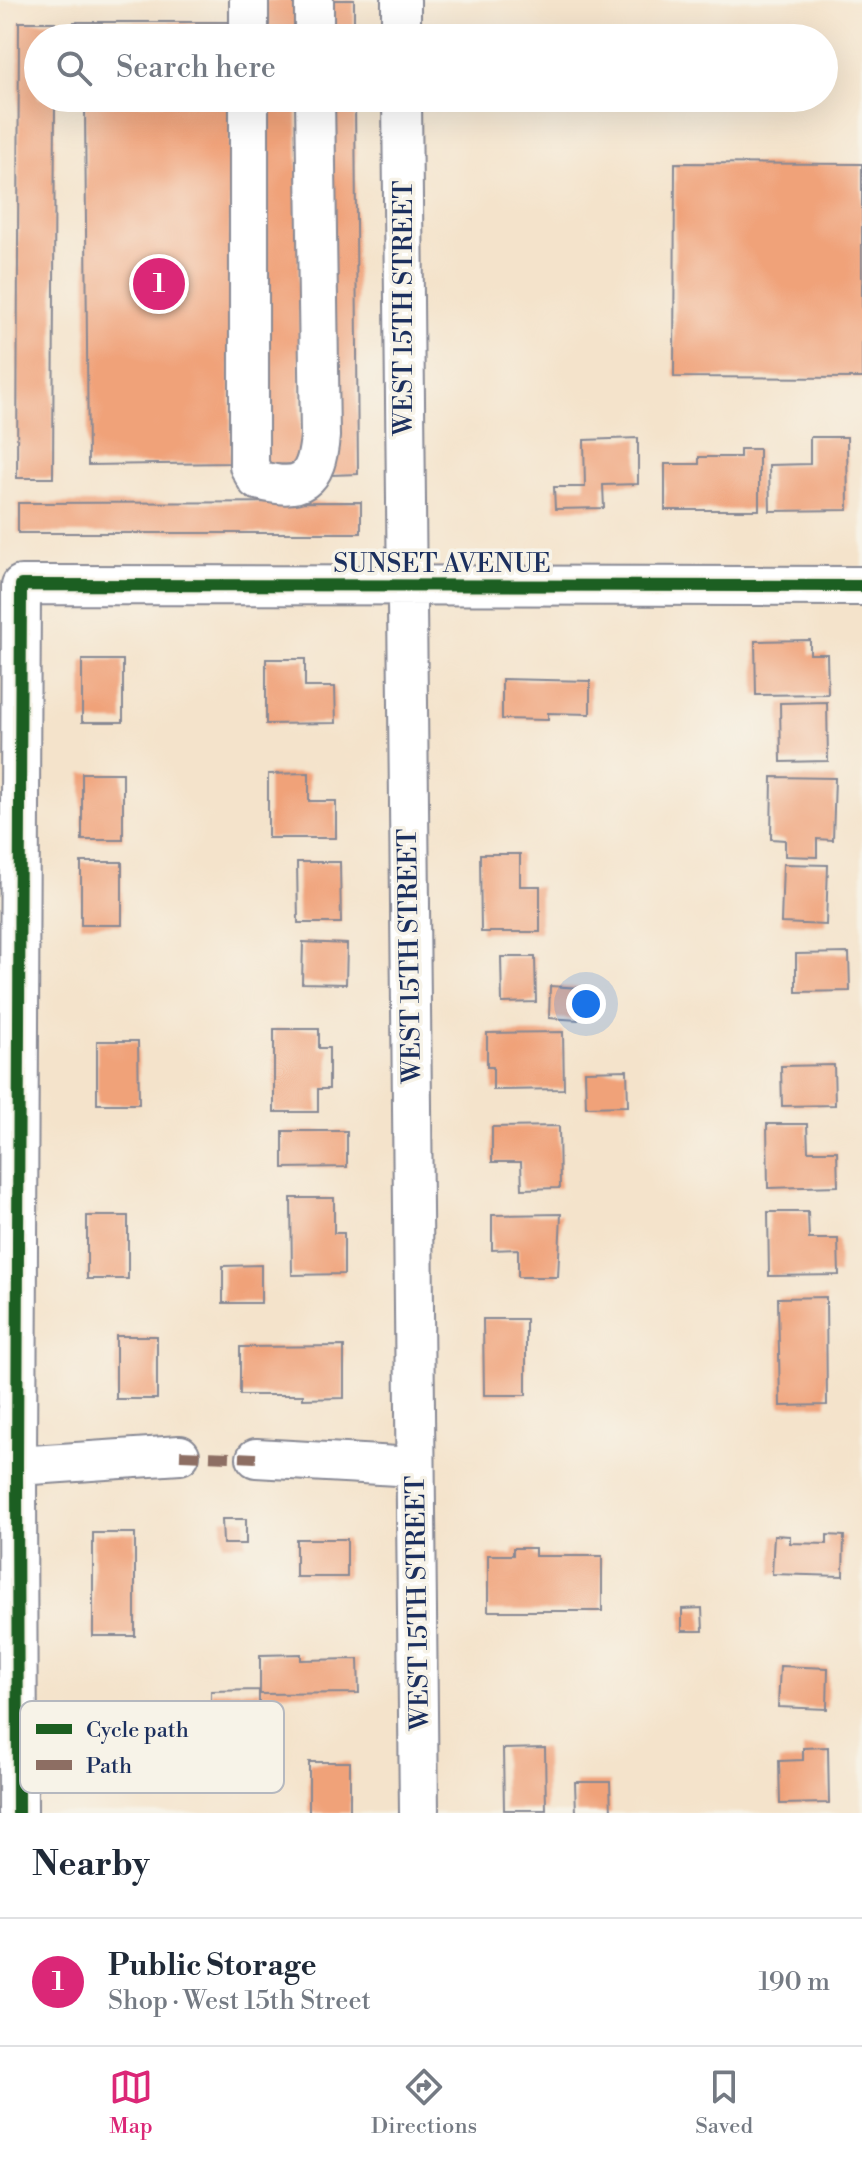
<!DOCTYPE html>
<html lang="en">
<head>
<meta charset="utf-8">
<style>
  body { margin:0; font-family:"Libre Bodoni",serif; background:#f2f2f3; color:#1f2937 }
  .you { position:absolute; left:586px; top:1004px; width:28px; height:28px; margin:-20px; border:6px solid #fff; border-radius:50%; background:#1a73e8; box-shadow:0 0 0 12px #1a73e833 }
  .badge { display:grid; place-items:center; width:52px; height:52px; border-radius:50%; background:#db2777; color:#fff; font-size:26px; font-weight:700 }
  .pin { position:absolute; translate:-50% -50%; border:4px solid #fff; box-shadow:0 2px 8px #0006 }
  .list { margin:0; padding:0; list-style:none }
  h2 { display:flex; justify-content:space-between; align-items:center; height:104px; margin:0; padding:0 32px; font-size:34px }
  h2 small { font-size:26px; font-weight:400; color:#747a83 }
  .list li { display:grid; grid-template-columns:52px 1fr auto; gap:24px; align-items:center; box-sizing:border-box; height:128px; padding:0 32px; border-top:2px solid #e0e1e3 }
  .list b { display:block; font-size:30px; white-space:nowrap }
  .list p { margin:0; font-size:26px; white-space:nowrap; color:#747a83 }
  .list em { font-size:26px; font-style:normal; color:#747a83 }
  .icon { flex:none; width:44px; height:44px; fill:none; stroke:currentColor; stroke-width:2; stroke-linecap:round; stroke-linejoin:round }
  .map { position:relative; flex:none; width:862px; height:1813px; overflow:hidden }
  .search { position:absolute; background:#fff; box-shadow:0 8px 32px #0002; left:24px; right:24px; top:24px; height:88px; display:flex; align-items:center; gap:20px; box-sizing:border-box; padding:0 28px; border-radius:44px; color:#747a83; font-size:30px }
  .sheet { height:232px; background:#fff }
  nav { display:flex; justify-content:space-around; align-items:center; box-sizing:border-box; height:112px; border-top:2px solid #e0e1e3; background:#fff; font-size:22px; color:#747a83 }
  nav a { display:grid; justify-items:center; gap:4px }
  nav .on { color:#db2777 }
  .map>svg:first-child { display:block }
  .building { fill:#f0a279 }
  .lines { fill:none; stroke-linecap:round; stroke-linejoin:round }
  .minor-casing { stroke:#888994; stroke-width:42 }
  .minor { stroke:#fff; stroke-width:38 }
  .quiet { stroke:#8d6e63; stroke-width:10; stroke-dasharray:20 10; stroke-linecap:butt }
  .cycleway-casing { stroke:#f7f3e8; stroke-width:17 }
  .cycleway { stroke:#1b5e20; stroke-width:12 }
  .labels { text-anchor:middle; stroke-width:7; stroke-linejoin:round; paint-order:stroke }
  .street-label { font-size:26px; fill:#1b2f5e; stroke:#f7f3e8 }
  .key { fill:#f7f3e8; stroke:#b5b8bf; stroke-width:2 }
  .key-label { font-size:22px; fill:#1b2f5e }
</style>
</head>
<body>
<div class="map">
<svg width="862" height="1813" viewBox="0 0 862 1813">
  <rect width="100%" height="100%" fill="#f7f3e8"/>
  <filter id="ink" filterUnits="userSpaceOnUse"><feTurbulence type="fractalNoise" baseFrequency=".0125" numOctaves="2"/><feDisplacementMap in="SourceGraphic" scale="16" xChannelSelector="R" yChannelSelector="G"/><feConvolveMatrix kernelMatrix="1 2 1 2 8 2 1 2 1" color-interpolation-filters="sRGB"/></filter>
  <filter id="wash" filterUnits="userSpaceOnUse"><feTurbulence type="fractalNoise" baseFrequency=".006" numOctaves="4" result="noise"/><feDisplacementMap in="SourceGraphic" scale="32" xChannelSelector="R" yChannelSelector="G"/><feGaussianBlur stdDeviation="1.8" result="paint"/><feColorMatrix in="noise" values="0 0 0 0 0 0 0 0 0 0 0 0 0 0 0 0 0 1.4 0 .05"/><feComposite in="paint" operator="in"/></filter>
  <g filter="url(#wash)">
    <rect width="100%" height="100%" fill="#f4e3cb"/>
    <g id="blocks">
      <path class="building" d="M260 0H296V38H261Z
        M327 0H354V38H328Z
        M19 22H55V38H38V98H55L53 478H17Z
        M74 22H232V38H74Z
        M261 98H297L301 464 265 465Z
        M328 98H355L358 474 331 475Z
        M230 102 231 463 88 465 85 105Z
        M675 163 862 164V378L674 377Z
        M810 437H847L848 510 770 511 769 465 810 464Z
        M638 438V484L603 485 604 508 555 509 554 487H585L584 440Z
        M740 449H759V510H665V464H699V457H740Z
        M361 502V533H18V503Z
        M810 640V654H827L828 694 756 695 755 641Z
        M266 659H305V687H335L336 723 266 724Z
        M82 660H123V722H82Z
        M502 679 590 681V714L548 713V720L502 719Z
        M827 702 828 761 781 762 780 703Z
        M82 773H123V840H82Z
        M309 773V801H336V838H268V774Z
        M772 777 835 778 833 840 817 839V857L785 856V840L771 839Z
        M480 854H520V886H540V932H481Z
        M81 862H122V925H81Z
        M297 862H340L341 923H298Z
        M783 864 828 865 826 925 781 923Z
        M303 942 347 944 346 984 302 983Z
        M849 953 850 991 796 992V954Z
        M501 957H535L536 1002 502 1003Z
        M550 986 580 988 578 1020 549 1018Z
        M274 1029H319V1048H329V1089H318V1112H274Z
        M563 1032 564 1089 493 1090V1067H487V1033Z
        M97 1041H138L139 1104H97Z
        M834 1065 835 1105 782 1106 781 1066Z
        M627 1070 628 1106 586 1107 585 1071Z
        M767 1124H807L808 1151H837L838 1186 768 1188Z
        M559 1126 560 1188 522 1189 521 1162H492V1127Z
        M283 1131H347V1167L283 1168Z
        M291 1198H334V1233H344V1274L292 1275Z
        M768 1212H808L809 1239H838L839 1275 769 1276Z
        M561 1214 558 1277H518V1249L492 1250V1215Z
        M87 1216H128V1279H87Z
        M261 1265V1303H223V1266Z
        M826 1297 827 1405 780 1406 778 1298Z
        M483 1319H526V1395H484Z
        M116 1336H157V1399H116Z
        M344 1346V1398L303 1399V1395H240V1347Z
        M222 1519H246V1544H223Z
        M93 1533H135V1636H93Z
        M774 1535 790 1536V1543L827 1544V1535L844 1536 843 1576 772 1574Z
        M296 1539H347V1577H296Z
        M513 1548H535V1556H602V1611H488V1555H513Z
        M702 1608 703 1631H682V1609Z
        M301 1654V1660L358 1659 359 1693 260 1694V1655Z
        M780 1666 828 1668 827 1709 778 1707Z
        M259 1690V1724L211 1725V1691Z
        M828 1747 829 1803 780 1804 779 1761 803 1760V1748Z
        M545 1748 546 1810H504L503 1749Z
        M309 1762H350V1813H309Z
        M575 1782H610L611 1813H576Z"/>
    </g>
  </g>
  <g filter="url(#ink)">
    <use href="#blocks" fill-opacity="0" stroke="#888994" stroke-width="2"/>
    <g class="lines">
      <g class="minor-casing">
        <path id="minor" d="M249 0V38
          M314 0V38
          M401 0V38
          M249 98V466L257 480C302 492 316 482 320 436L315 98
          M402 98 419 1813
          M256 1458 415 1467
          M17 1466 180 1455
          M18 1813 17 1466 21 585 862 586"/>
      </g>
      <use href="#minor" class="minor"/>
      <path class="quiet" d="M180 1455 256 1458"/>
      <g class="cycleway-casing">
        <path id="cycleway" d="M18 1813 17 1466 21 585 862 586"/>
      </g>
      <use href="#cycleway" class="cycleway"/>
    </g>
  </g>
  <g class="labels">
    <g class="street-label">
      <text transform="translate(403 308) rotate(-90)" y="9">WEST 15TH STREET</text>
      <text x="442" y="572">SUNSET AVENUE</text>
      <text transform="translate(409 956) rotate(-91)" y="9">WEST 15TH STREET</text>
      <text transform="translate(417 1603) rotate(-91)" y="9">WEST 15TH STREET</text>
    </g>
  </g>
  <rect x="20" y="1701" width="264" height="92" rx="12" class="key"/>
  <rect x="36" y="1724" width="36" height="10" fill="#1b5e20"/>
  <rect x="36" y="1760" width="36" height="10" fill="#8d6e63"/>
  <g class="key-label">
    <text x="86" y="1737">Cycle path</text>
    <text x="86" y="1773">Path</text>
  </g>
</svg>
<div class="you"></div>
<div class="pin badge" style="left:159px;top:284px">1</div>
<div class="search"><svg class="icon" aria-label="search" viewBox="0 0 24 24"><circle cx="10" cy="10" r="6"/><path d="M15 15l6 6"/></svg>Search here</div>
</div>
<section class="sheet">
<h2>Nearby<small></small></h2>
<ul class="list">
<li><span class="badge">1</span><div><b>Public Storage</b><p>Shop · West 15th Street</p></div><em>190 m</em></li>
</ul>
</section>
<nav>
<a class="on"><svg class="icon" aria-label="map" viewBox="0 0 24 24"><path d="M3 6l6-2 6 2 6-2v14l-6 2-6-2-6 2zM9 4v14M15 6v14"/></svg>Map</a>
<a><svg class="icon" aria-label="directions" viewBox="0 0 24 24"><path d="M12 3l9 9-9 9-9-9zM9 14v-3h6M13 9l2 2-2 2"/></svg>Directions</a>
<a><svg class="icon" aria-label="saved" viewBox="0 0 24 24"><path d="M7 4h10v16l-5-4-5 4z"/></svg>Saved</a>
</nav>
</body>
</html>
